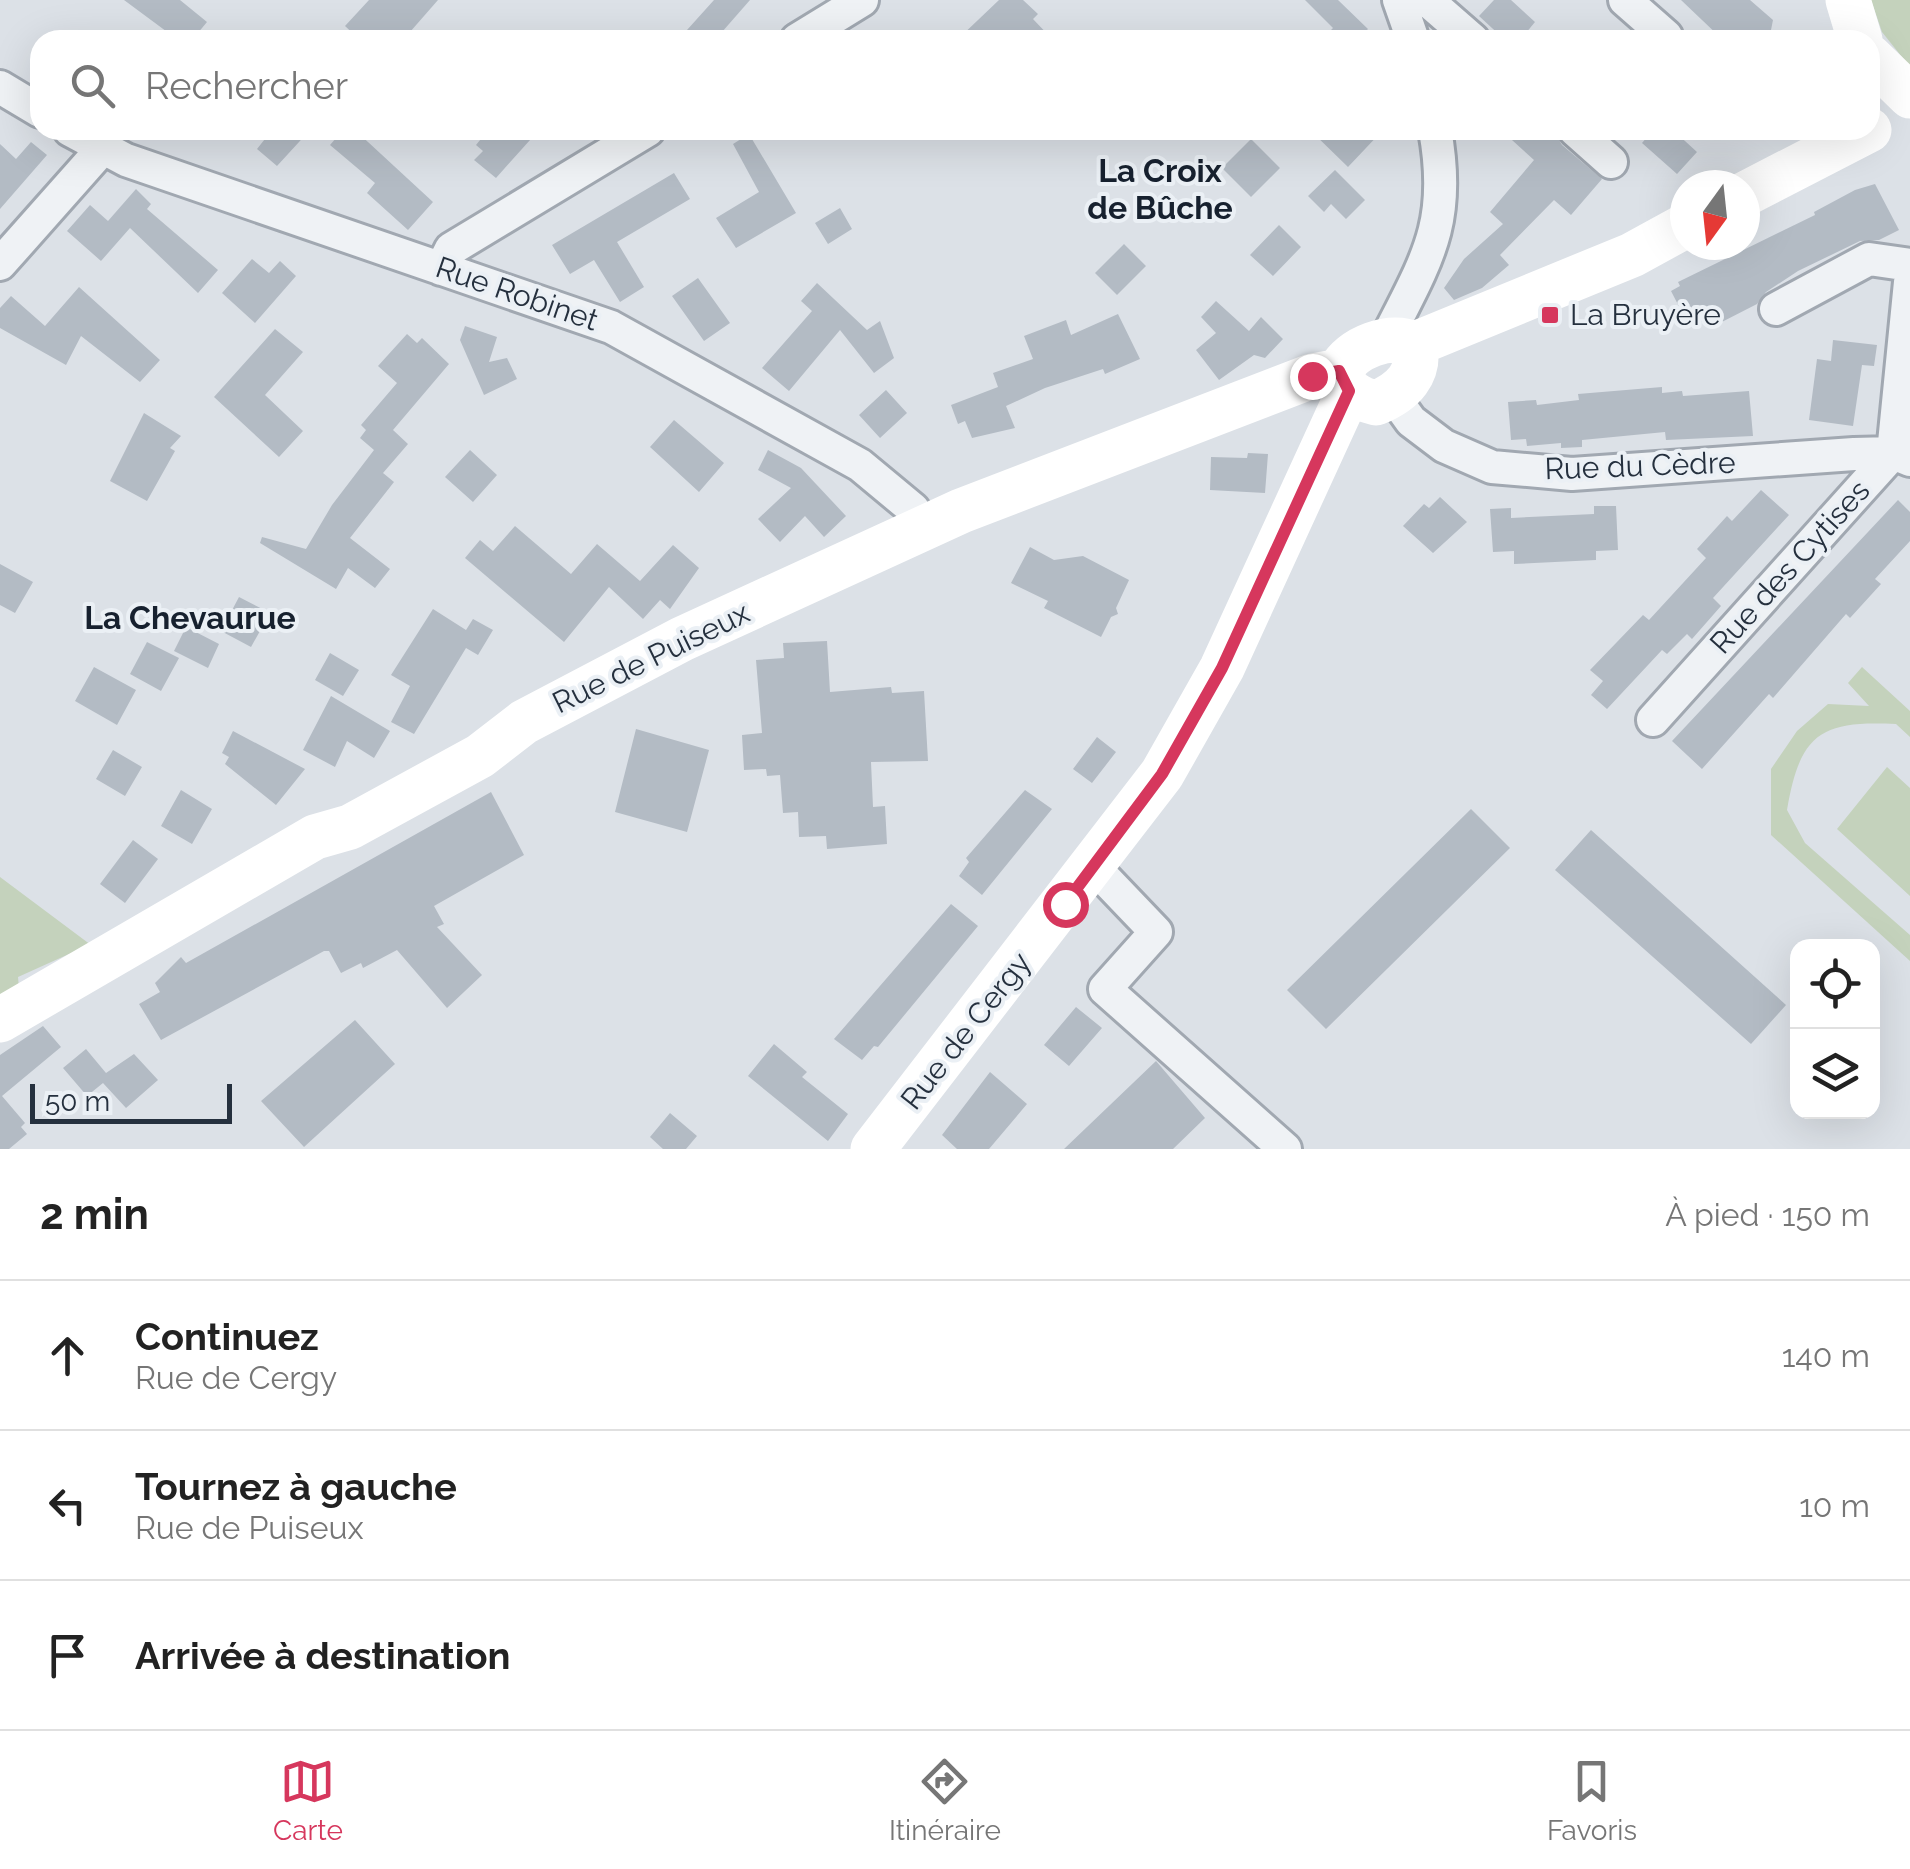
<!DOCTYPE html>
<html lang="fr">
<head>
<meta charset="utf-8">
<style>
  body { margin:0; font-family:Raleway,sans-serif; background:#f6f6f6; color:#222 }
  .controls { position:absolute; right:30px; bottom:30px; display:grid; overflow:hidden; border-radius:20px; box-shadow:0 10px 40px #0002 }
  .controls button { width:90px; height:90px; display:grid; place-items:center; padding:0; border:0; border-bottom:2px solid #e0e0e0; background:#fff; color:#222; font:50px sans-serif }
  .compass { position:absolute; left:1670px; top:170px; width:90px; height:90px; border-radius:50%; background:#fff; box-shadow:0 10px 40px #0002; rotate:195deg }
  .scale { position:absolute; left:30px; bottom:25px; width:202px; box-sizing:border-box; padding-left:10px; border:5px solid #25303e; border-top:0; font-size:28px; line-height:35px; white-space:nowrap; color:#25303e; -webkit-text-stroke:8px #ebf0f5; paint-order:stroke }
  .stop { position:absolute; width:30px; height:30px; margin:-22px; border:8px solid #d6375d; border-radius:50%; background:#fff }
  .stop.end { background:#d6375d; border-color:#fff; box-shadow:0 2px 10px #0008 }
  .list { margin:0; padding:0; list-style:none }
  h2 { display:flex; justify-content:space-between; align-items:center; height:130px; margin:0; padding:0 40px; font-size:42px }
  h2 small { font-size:32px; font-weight:400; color:#767676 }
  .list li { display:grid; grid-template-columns:65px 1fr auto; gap:30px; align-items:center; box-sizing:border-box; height:150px; padding:0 40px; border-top:2px solid #e0e0e0 }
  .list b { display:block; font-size:38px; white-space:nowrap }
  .list p { margin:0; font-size:32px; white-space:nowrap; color:#767676 }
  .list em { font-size:32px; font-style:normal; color:#767676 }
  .icon { flex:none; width:55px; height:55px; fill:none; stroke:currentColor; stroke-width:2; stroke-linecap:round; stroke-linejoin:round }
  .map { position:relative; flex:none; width:1910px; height:1149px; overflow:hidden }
  .search { position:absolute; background:#fff; box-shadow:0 10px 40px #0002; left:30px; right:30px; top:30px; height:110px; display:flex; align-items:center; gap:25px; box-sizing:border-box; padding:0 35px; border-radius:30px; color:#767676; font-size:38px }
  .sheet { height:580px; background:#fff }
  nav { display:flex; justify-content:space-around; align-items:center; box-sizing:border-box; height:140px; border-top:2px solid #e0e0e0; background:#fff; font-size:28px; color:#767676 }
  nav a { display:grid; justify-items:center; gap:5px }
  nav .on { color:#d6375d }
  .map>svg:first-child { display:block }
  .green { fill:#c4d2bc }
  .building { fill:#b3bbc4 }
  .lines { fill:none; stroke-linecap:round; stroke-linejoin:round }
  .street-casing { stroke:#a1a8b1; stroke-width:38 }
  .street { stroke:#eff2f5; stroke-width:32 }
  .secondary { stroke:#fff; stroke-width:45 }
  .route { stroke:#d6375d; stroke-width:12 }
  .poi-dot { fill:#d6375d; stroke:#ebf0f5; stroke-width:4 }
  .labels { text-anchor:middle; stroke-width:8; stroke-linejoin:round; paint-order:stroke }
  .street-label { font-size:30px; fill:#25303e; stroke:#ebf0f5 }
  .poi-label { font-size:30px; fill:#25303e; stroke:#ebf0f5; text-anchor:start }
  .neighbourhood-label { font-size:32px; font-weight:bold; fill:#17212f; stroke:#ebf0f5 }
</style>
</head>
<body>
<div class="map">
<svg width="1910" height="1149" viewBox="0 0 1910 1149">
  <rect width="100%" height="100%" fill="#dce1e7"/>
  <path class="green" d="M1871 0H1910V67L1882 32Z
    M1862 667 1910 711V737L1896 724C1820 720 1800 734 1787 810L1805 843 1910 935V961L1771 835V769L1797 731 1828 704 1869 706 1848 683Z
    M1887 767 1910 788V896L1837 829Z
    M0 877 95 948 69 954 18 977 19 988 0 998Z"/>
  <path class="building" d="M124 0H180L207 22 192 40H178Z
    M369 0H438L403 40H360L345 26Z
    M714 0H750L715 40H678Z
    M999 0H1023L1038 14 1033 19 1053 40H957Z
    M1305 0H1338L1368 29 1357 40H1321L1333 28Z
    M1494 0H1511L1535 22 1520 40H1505L1479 16Z
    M1681 0H1750L1773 20 1769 40H1723Z
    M272 130H310L277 166 257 149Z
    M343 130H355L433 202 408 230 367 193 375 183 330 145Z
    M488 130H539L496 178 474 160 483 151 476 145Z
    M1310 130H1383L1348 167Z
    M1501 130H1553L1562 145 1602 179 1571 215 1554 200 1500 255 1509 265 1482 288 1454 300 1444 288 1464 259 1503 224 1490 212 1534 160Z
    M1653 130H1673L1697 152 1677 174 1642 143Z
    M749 134 796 213 736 248 716 218 759 192 733 144Z
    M1251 139 1280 168 1251 197 1222 168Z
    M31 142 47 155 0 209V144L16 159Z
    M1335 170 1365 200 1346 219 1331 204 1324 212 1308 196Z
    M674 173 690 199 617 242 644 287 620 302 594 260 570 274 552 245Z
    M1875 184 1899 230 1879 240 1860 241 1798 271 1766 292 1757 304 1714 326 1710 319 1689 326 1671 291 1680 286 1678 282 1815 215 1814 212 1855 190Z
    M136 189 151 204 147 209 218 270 198 293 130 228 101 261 67 231 90 205 108 221Z
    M840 208 852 229 828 244 815 223Z
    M1279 225 1301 247 1273 276 1250 255Z
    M1124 244 1146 266 1117 295 1095 273Z
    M252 259 269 273 280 261 296 276 255 323 222 293Z
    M698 278 730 323 704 341 672 296Z
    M817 283 867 330 880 321 894 358 874 373 840 330 789 391 762 368 812 311 801 301Z
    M79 287 160 360 140 382 81 336 66 365 0 328V308L11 296 45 326Z
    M1216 301 1249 331 1261 317 1283 339 1265 358 1254 355 1219 380 1196 350 1216 333 1201 317Z
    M1118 314 1140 359 1105 374 1103 369 1045 388 1006 406 1015 428 972 438 965 421 958 424 951 405 998 387 993 373 1033 359 1024 336 1066 320 1071 335Z
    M465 326 497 337 489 362 507 358 517 379 484 395 460 340Z
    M275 329 303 352 265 395 303 431 279 457 214 397Z
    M407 334 417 343 422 338 449 364 393 430 408 444 383 473 394 482 350 538 390 569 375 588 348 568 336 589 260 543 262 537 306 549 332 505 374 450 360 438 366 430 361 425 397 383 378 366Z
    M1833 340 1877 345 1874 366 1862 365 1853 426 1809 420 1817 359 1831 361Z
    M1662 387V393L1682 391 1683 396 1749 391 1753 436 1666 440 1665 432 1582 440V447L1561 448V443L1527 446 1526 439 1511 440 1508 402 1536 400 1537 405 1579 400 1578 394Z
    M886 390 907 413 880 438 859 415Z
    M144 413 181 436 170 448 175 451 147 501 110 481Z
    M674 420 724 463 699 492 650 447Z
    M470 450 497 475 473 502 445 477Z
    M768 450 801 468 846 516 824 537 805 516 780 542 758 519 791 488 758 470Z
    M1248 453 1268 454 1265 493 1210 490 1211 457 1247 458Z
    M1761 490 1789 515 1713 598 1721 606 1692 639 1687 634 1667 654 1662 650 1607 709 1591 695 1603 681 1590 670 1643 615 1649 620 1706 558 1697 549 1727 516 1732 521Z
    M1440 497 1467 522 1433 553 1403 526 1424 504 1429 508Z
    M1898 500 1910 512V541L1875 579 1881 584 1850 618 1846 614 1773 698 1769 694 1702 769 1672 741Z
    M1594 506H1616L1618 550 1596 551V560L1514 564V551L1493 552 1490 509 1511 508V518L1594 514Z
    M515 526 571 574 597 544 640 581 673 545 699 568 670 609 660 600 643 619 609 587 564 642 465 558 480 540 493 551Z
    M1030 547 1054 560 1083 556 1129 580 1116 608 1118 614 1111 617 1101 637 1044 608 1048 601 1011 583Z
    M0 564 33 582 15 613 0 605Z
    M239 597 270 613 251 647 221 631Z
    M433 609 466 630 473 619 493 630 478 655 466 648 414 734 391 722 410 686 391 675Z
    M186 627 219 644 208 668 174 651Z
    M827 641 830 692 891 687 892 693 924 691 928 761 871 762 873 807 885 806 887 844 827 849 826 836 799 837 798 812 783 813 780 775 767 776 766 769 744 770 742 735 762 733 756 660 784 658 783 643Z
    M147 642 179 658 161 691 130 674Z
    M330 653 359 670 343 696 315 680Z
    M94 667 136 690 117 725 75 701Z
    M331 696 390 731 374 758 347 741 335 767 303 750Z
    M636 729 709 750 687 832 615 812Z
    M233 731 305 769 276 805 225 764 229 757 222 753Z
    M1097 737 1116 752 1092 783 1073 769Z
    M113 750 142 767 125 796 96 779Z
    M181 790 212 809 192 844 161 826Z
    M1025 790 1052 809 982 895 959 876 969 862 966 858Z
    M491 792 524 855 434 906 444 924 437 927 482 975 447 1008 397 950 363 968 361 963 341 973 329 951H324L161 1040 139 1004 160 992 155 983 181 957 186 963Z
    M1471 809 1510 848 1326 1029 1287 990Z
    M1591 830 1786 1005 1751 1044 1555 870Z
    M133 840 158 859 125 903 100 884Z
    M951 904 978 926 878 1047 874 1046 862 1060 834 1039Z
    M1076 1007 1102 1028 1069 1066 1044 1045Z
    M355 1020 395 1064 304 1147 261 1101Z
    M43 1026 61 1047 2 1096 25 1123 21 1127 27 1134 9 1149H0V1055Z
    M774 1044 807 1072 802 1077 848 1114 828 1141 748 1076Z
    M86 1049 106 1073 134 1054 158 1080 126 1108 103 1083 87 1096 63 1068Z
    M1156 1061 1205 1118 1173 1149H1064Z
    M990 1072 1027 1104 989 1149H957L942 1135Z
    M670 1113 697 1136 686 1149H663L650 1137Z"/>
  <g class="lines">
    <g class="street-casing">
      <path id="street" d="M1399 0 1413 40
        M1427 0 1473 40
        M1625 0 1666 36
        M797 40 862 0
        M0 87 40 111
        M70 130 126 160 611 327 860 465 913 509 924 529
        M1575 130 1611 162
        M0 264 102 149
        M441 269 451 249 648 130
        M1776 309 1869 259 1910 265
        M1386 340C1427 259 1452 223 1435 130
        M1393 396 1411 421 1444 446 1492 467 1572 474 1854 454 1893 453 1910 460
        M1653 720 1893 453 1910 282
        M1091 864 1156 932 1105 989 1285 1149"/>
    </g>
    <use href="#street" class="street"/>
    <path class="secondary" d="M1848 0 1860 40
      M1870 57 1910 96
      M1745 194 1869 130
      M1415 344 1632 255 1685 226
      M1339 371C1345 391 1356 398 1376 403 1403 392 1421 374 1415 344
      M1339 371C1353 347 1389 333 1415 344
      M0 1020 315 837 350 827 480 756 524 722 682 639 961 511 1312 376 1339 371
      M873 1149 1162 774 1222 668 1349 391"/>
  </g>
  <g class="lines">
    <path class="route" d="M1065 904 1162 774 1222 668 1349 391 1339 371 1312 376"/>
  </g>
  <rect class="poi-dot" x="1540" y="305" width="20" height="20" rx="5"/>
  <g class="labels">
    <g class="street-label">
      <text transform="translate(517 294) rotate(19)" y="10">Rue Robinet</text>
      <text transform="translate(1640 466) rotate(-2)" y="10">Rue du Cèdre</text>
      <text transform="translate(1790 567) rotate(-48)" y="10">Rue des Cytises</text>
      <text transform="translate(651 658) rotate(-26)" y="10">Rue de Puiseux</text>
      <text transform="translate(966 1031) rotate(-52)" y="10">Rue de Cergy</text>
    </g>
    <g class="poi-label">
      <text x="1570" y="325">La Bruyère</text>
    </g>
    <g class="neighbourhood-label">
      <text x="1160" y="182">La Croix<tspan x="1160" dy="37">de Bûche</tspan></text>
      <text x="190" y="629">La Chevaurue</text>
    </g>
  </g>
</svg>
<div class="controls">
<button><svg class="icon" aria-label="locate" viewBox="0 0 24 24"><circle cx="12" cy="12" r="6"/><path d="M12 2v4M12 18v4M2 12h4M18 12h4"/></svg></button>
<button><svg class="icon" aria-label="layers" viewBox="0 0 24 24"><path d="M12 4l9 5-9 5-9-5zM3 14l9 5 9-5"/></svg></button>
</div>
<svg class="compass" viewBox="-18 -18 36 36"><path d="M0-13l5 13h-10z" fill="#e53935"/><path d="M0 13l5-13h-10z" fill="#767676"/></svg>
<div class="scale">50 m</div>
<div class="stop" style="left:1065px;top:904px"></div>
<div class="stop end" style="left:1312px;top:376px"></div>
<div class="search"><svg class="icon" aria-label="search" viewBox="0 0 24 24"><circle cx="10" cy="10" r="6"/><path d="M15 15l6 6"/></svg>Rechercher</div>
</div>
<section class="sheet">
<h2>2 min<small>À pied · 150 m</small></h2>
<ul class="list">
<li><svg class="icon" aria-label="ahead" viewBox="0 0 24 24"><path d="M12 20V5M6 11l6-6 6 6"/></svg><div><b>Continuez</b><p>Rue de Cergy</p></div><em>140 m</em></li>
<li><svg class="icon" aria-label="left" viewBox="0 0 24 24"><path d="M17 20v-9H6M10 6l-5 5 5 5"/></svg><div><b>Tournez à gauche</b><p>Rue de Puiseux</p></div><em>10 m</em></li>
<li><svg class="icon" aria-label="arrive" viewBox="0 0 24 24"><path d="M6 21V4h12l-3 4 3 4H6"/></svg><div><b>Arrivée à destination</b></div></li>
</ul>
</section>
<nav>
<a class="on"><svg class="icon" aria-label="map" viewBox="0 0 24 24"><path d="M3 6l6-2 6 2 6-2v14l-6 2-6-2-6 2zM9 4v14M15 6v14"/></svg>Carte</a>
<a><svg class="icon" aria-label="directions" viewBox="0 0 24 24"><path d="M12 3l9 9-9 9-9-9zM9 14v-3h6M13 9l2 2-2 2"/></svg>Itinéraire</a>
<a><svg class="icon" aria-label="saved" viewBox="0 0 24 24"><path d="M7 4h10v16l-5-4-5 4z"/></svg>Favoris</a>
</nav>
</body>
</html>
